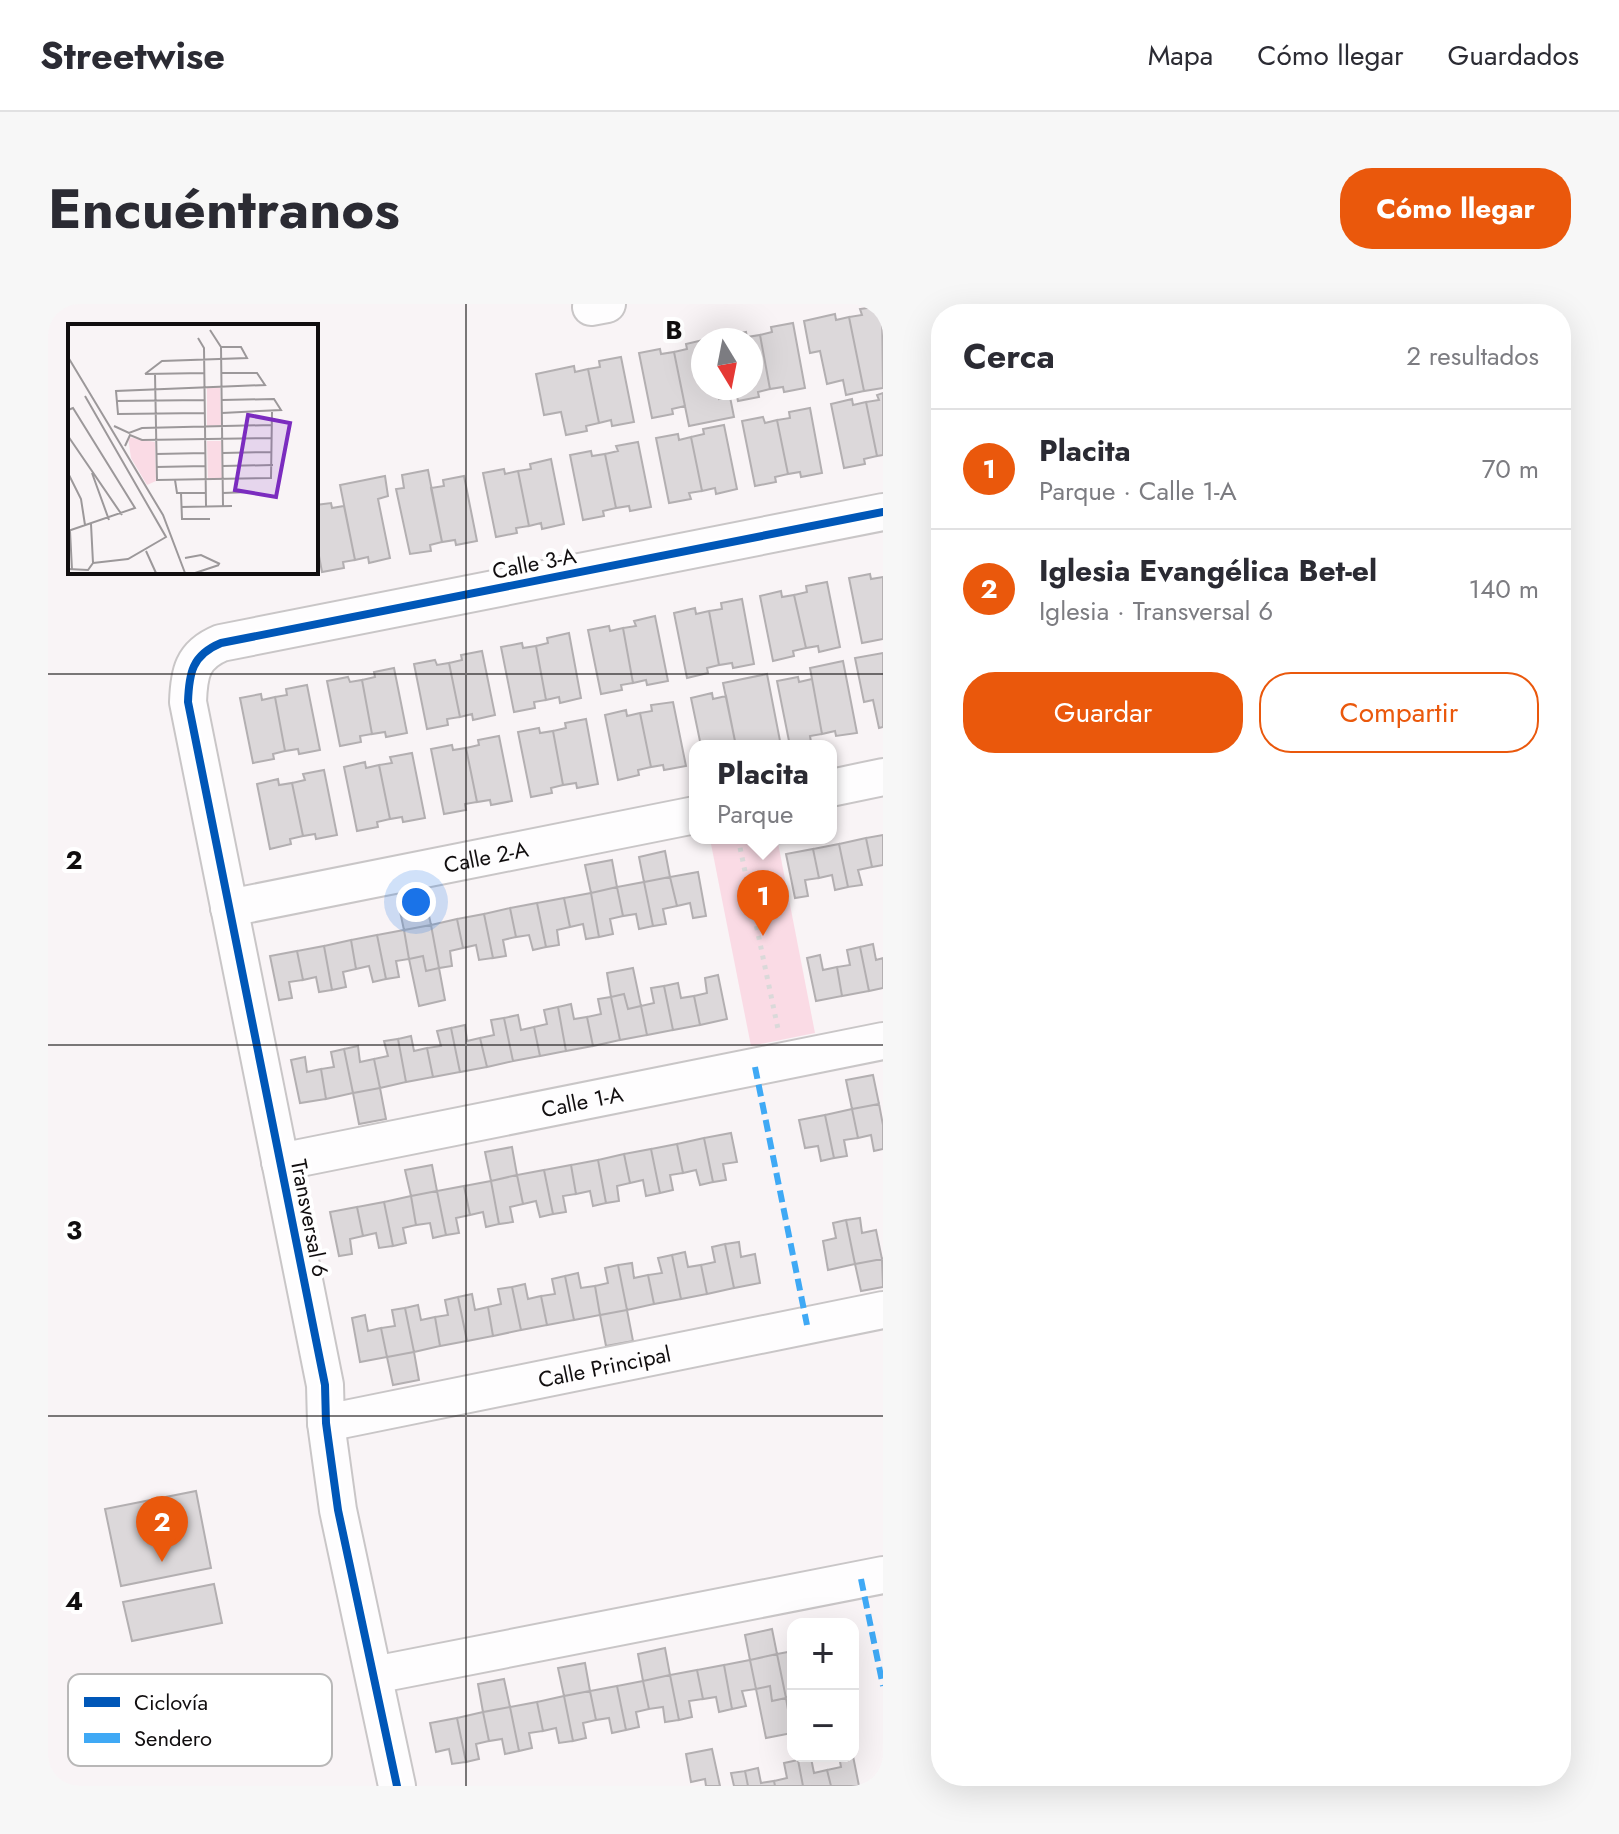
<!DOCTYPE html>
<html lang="es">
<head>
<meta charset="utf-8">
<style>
  body { margin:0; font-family:Jost,sans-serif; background:#f7f7f7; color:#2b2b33 }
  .controls { position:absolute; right:24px; bottom:24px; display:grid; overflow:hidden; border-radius:16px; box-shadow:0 8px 32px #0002 }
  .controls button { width:72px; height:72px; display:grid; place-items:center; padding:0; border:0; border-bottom:2px solid #e1e1e2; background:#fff; color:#2b2b33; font:40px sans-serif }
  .compass { position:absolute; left:643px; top:24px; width:72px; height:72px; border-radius:50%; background:#fff; box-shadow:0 8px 32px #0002; rotate:170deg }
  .you { position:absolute; left:368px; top:598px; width:28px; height:28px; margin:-20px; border:6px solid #fff; border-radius:50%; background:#1a73e8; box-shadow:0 0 0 12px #1a73e833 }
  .badge { display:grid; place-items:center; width:52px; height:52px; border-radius:50%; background:#ea580c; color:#fff; font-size:26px; font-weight:700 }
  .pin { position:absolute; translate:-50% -66px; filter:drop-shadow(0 2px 4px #0008) }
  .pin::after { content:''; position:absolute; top:42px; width:28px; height:24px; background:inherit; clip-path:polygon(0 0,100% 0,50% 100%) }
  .popup { position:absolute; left:641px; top:436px; width:148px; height:104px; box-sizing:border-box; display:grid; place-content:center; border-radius:16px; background:#fff; filter:drop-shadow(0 2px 6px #0005); font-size:26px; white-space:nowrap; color:#7c7c81 }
  .popup b { font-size:30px; color:#2b2b33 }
  .popup::after { content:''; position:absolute; left:50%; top:100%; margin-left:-16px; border:16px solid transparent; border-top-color:#fff }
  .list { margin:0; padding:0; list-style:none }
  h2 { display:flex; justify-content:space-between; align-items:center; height:104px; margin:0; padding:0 32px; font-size:34px }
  h2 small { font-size:26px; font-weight:400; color:#7c7c81 }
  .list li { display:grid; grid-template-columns:52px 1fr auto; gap:24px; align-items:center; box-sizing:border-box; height:120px; padding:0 32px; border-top:2px solid #e1e1e2 }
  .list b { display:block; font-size:30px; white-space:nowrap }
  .list p { margin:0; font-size:26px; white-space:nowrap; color:#7c7c81 }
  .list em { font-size:26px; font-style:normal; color:#7c7c81 }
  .actions { display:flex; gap:16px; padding:24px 32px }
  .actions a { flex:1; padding:18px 0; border:2px solid #ea580c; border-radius:32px; text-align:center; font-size:28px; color:#ea580c }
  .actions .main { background:#ea580c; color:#fff }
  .map { position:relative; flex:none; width:835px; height:1482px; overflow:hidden; border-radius:32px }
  header { display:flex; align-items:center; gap:48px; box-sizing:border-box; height:112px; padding:0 40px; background:#fff; border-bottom:2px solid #e1e1e2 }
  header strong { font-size:38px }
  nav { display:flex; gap:44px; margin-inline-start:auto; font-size:28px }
  .intro { display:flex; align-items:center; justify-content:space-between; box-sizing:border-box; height:192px; padding:0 48px }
  h1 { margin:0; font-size:56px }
  .button { padding:20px 36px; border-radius:32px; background:#ea580c; color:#fff; font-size:28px; font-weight:700 }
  main { display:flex; gap:48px; padding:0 48px }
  aside { flex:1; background:#fff; border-radius:32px; box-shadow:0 8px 32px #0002 }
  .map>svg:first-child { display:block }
  .green { fill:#fadbe5 }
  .building { fill:#dcd8da; stroke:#b3afb1; stroke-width:2 }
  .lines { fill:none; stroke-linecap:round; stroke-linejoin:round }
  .minor-casing { stroke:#c9c6c7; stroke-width:40 }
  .path { stroke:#dad9d9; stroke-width:5; stroke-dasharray:4 6; stroke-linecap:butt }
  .minor { stroke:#fefdfe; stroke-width:36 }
  .quiet { stroke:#3fa9f5; stroke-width:6; stroke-dasharray:12 6; stroke-linecap:butt }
  .cycleway-casing { stroke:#fff; stroke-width:13 }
  .cycleway { stroke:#0057b8; stroke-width:8 }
  .grid { fill:none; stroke:#110e0f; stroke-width:2; stroke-opacity:0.55 }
  .labels { text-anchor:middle; stroke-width:8; stroke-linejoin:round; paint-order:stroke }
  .street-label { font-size:22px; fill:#110e0f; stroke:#fff }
  .inset-road { fill:none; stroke:#9c989a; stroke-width:2 }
  .view { fill:#7b2cbf; fill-opacity:0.15; stroke:#7b2cbf; stroke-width:4 }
  .inset-edge { fill:none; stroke:#110e0f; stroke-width:4 }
  .key { fill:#fff; stroke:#b8b7b7; stroke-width:2 }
  .key-label { font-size:22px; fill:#110e0f }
  .grid-label { font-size:26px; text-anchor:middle; font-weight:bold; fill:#110e0f; stroke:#fff; stroke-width:8; stroke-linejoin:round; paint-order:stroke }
</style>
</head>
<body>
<header>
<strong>Streetwise</strong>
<nav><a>Mapa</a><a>Cómo llegar</a><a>Guardados</a></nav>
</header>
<div class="intro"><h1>Encuéntranos</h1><a class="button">Cómo llegar</a></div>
<main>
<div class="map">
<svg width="835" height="1482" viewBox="0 0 835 1482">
  <rect width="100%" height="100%" fill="#f9f4f6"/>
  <path class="green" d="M667 534H729L767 729 703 742 662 535Z"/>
  <path class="building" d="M834 2 835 84 816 87 801 13 814 11 812 5Z
    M787 10 788 16 801 13 816 87 798 91 795 76 779 80 772 47 762 49 756 17Z
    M745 19 757 84 736 88 735 83 722 85 712 31 724 28 723 23Z
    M698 28 699 33 712 31 722 85 710 88 711 93 690 97 687 84H703V36H678L677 32Z
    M655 36V84H668L671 95 682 93 686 113 641 122 626 48 639 45 638 40Z
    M612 45 613 50 626 48 637 102 624 105 625 110 604 114 591 49Z
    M573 53 586 118 564 122 563 116 551 119 540 65 552 63 551 57Z
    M526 62 527 68 540 65 551 119 538 122 539 127 518 131 513 108 496 111 488 70Z
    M835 89V151L829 152 818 98 831 96 829 91Z
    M804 95 805 101 818 98 829 152 816 155 817 160 796 164 783 100Z
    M762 104 774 169 753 173 752 168 740 170 729 116 742 114 741 108Z
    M715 113 717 119 729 116 740 170 727 173 728 178 707 182 694 117Z
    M676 121 689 185 668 190 667 184 654 187 643 133 656 130 655 125Z
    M630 130 631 136 643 133 654 187 641 189 643 195 621 199 608 134Z
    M590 138 603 203 582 207 581 202 568 204 557 150 570 147 568 142Z
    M543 147 544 152 557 150 568 204 555 207 556 212 535 216 522 151Z
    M503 155 516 220 494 225 493 219 481 222 470 167 483 165 482 160Z
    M456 165 457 170 470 167 481 222 468 224 469 229 448 233 435 169Z
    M380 166 394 238 382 241 383 247 362 250 348 185 356 184 354 171Z
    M337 172 340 192 330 195 342 254 321 259 320 253 307 256 292 181Z
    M416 172 429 237 408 241 407 236 394 238 383 184 396 182 395 176Z
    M283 199 284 204 296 202 307 256 295 258 296 264 274 268 268 236V201Z
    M822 270 823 275 835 273V335L814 339 801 274Z
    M779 278 792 343 771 348 770 342 758 344 746 291 759 288 758 282Z
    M733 287 734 293 746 291 758 344 745 347 746 352 725 357 712 292Z
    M694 295 706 360 685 364 684 359 671 361 661 307 674 305 673 299Z
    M647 304 648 310 661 307 671 361 659 364 660 369 639 374 626 309Z
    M607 312 620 377 599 381 598 376 585 379 575 324 588 322 586 317Z
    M561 322 562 327 575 324 585 379 573 381 574 386 553 390 540 326Z
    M521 329 533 394 512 399 511 393 498 396 488 342 500 339 499 334Z
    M474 339 475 344 488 342 498 396 486 398 487 404 466 408 453 343Z
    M434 347 447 411 425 416 424 410 412 413 401 359 414 356 413 351Z
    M835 349V423L831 424 825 396 816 398 807 354Z
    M387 356 389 361 401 359 412 413 399 415 400 421 379 425 366 360Z
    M795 357 809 429 788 432 787 427 774 430 762 364Z
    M346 364 359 429 338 433 337 428 324 430 314 376 327 373 326 368Z
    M719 370 733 442H688L675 379Z
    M300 373 302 378 314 376 324 430 312 432 313 438 292 442 279 377Z
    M750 373 751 378 764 375 774 430 762 432 763 438 742 442 729 377Z
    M259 381 272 446 251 450 250 445 237 447 227 393 239 391 238 385Z
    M664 389 665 395 678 392 688 442H653L643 394Z
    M213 390 214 396 227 393 237 447 225 450 226 455 205 459 192 394Z
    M625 398 638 462 616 466 615 461 603 463 592 409 604 407 603 401Z
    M578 406 579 412 592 409 603 463 590 466 591 471 570 476 557 411Z
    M538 415 550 480 529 484 528 479 515 481 505 427 518 424 517 419Z
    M491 424 492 429 505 427 515 481 503 484 504 489 483 493 470 428Z
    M451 432 464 497 443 501 442 496 429 498 418 444 431 441 430 436Z
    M404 441 405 446 418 444 429 498 417 500 418 506 396 510 383 445Z
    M364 449 377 514 355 518 354 513 342 515 331 461 344 459 342 453Z
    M317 458 318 464 331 461 342 515 329 518 330 523 309 527 296 463Z
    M276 466 289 531 268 535 267 530 255 532 244 479 257 476 255 470Z
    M230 475 231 481 244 479 255 532 242 535 243 540 222 545 209 480Z
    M835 531V561L824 563 818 534Z
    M818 534 824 563 810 566 814 581 800 583 791 540Z
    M791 540 800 583 787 586 784 571 771 574 765 545Z
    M765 545 771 574 757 576 760 592 747 594 738 550Z
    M617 547 622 573 596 578 591 553Z
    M564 556 569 583 543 589 537 561Z
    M650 568 658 612 645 614 642 599 629 602 622 573Z
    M622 573 629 602 615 605 618 620 605 622 596 578Z
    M596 578 605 622 591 625 588 610 575 612 569 583Z
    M569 583 575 612 562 615 565 630 551 633 543 589Z
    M543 589 551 633 538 635 535 620 522 623 516 594Z
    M377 593 383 621 356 626 350 598Z
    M516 594 522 623 509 626 511 641 498 643 489 599Z
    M489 599 498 643 485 646 481 631 468 633 462 604Z
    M462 604 468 633 455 636 458 652 445 654 436 610Z
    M436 610 445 654 431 656 428 641 415 644 409 615Z
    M409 615 415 644 402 647 404 662 391 664 383 621Z
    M383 621 391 664 378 667 375 652 361 655 356 626Z
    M356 626 361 655 348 657 351 673 338 675 329 631Z
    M329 631 338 675 325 678 321 662 308 665 303 636Z
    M303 636 308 665 295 668 298 683 284 686 276 642Z
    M825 640 828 656 835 654V684L821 687 812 643Z
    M276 642 284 686 271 688 268 673 255 676 249 647Z
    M812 643 821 687 794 692 789 663 802 661 799 646Z
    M249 647 255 676 241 678 244 694 231 696 222 652Z
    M772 651 775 666 789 663 794 692 768 697 759 654Z
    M375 652 378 667 391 664 397 696 371 702 361 655Z
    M585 664 593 702 580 705 576 690 563 693 559 669Z
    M670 671 679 715 652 721 646 692 659 689 657 674Z
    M630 679 633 694 646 692 652 721 625 726 616 682Z
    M616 682 625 726 599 731 593 702 606 699 603 684Z
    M576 690 580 705 593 702 599 731 572 736 563 693Z
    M563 693 572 736 545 742 539 713 553 710 550 695Z
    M523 700 526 715 539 713 545 742 518 747 510 703Z
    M510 703 518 747 492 752 486 723 499 720 496 706Z
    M470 711 473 726 486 723 492 752 465 757 456 714Z
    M456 714 465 757 439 763 432 734 446 731 443 716Z
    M417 721 419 737 432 734 439 763 412 768 403 724Z
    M403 724 412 768 385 773 379 744 393 742 389 727Z
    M363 732 366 747 379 744 385 773 358 778 350 735Z
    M350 735 358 778 332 784 326 755 340 752 336 737Z
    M310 742 312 758 326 755 332 784 305 789 296 745Z
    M296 745 305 789 278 795 273 765 286 763 283 748Z
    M257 753 259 768 273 765 278 795 252 799 243 756Z
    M825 771 831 800 804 805 798 776Z
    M332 784 338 815 311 820 305 789Z
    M831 800 835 821V845L826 847 823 831 810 834 804 805Z
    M804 805 810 834 796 836 799 852 786 854 777 811Z
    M777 811 786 854 773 857 770 842 757 844 751 816Z
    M683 829 689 858 675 860 678 876 665 878 656 834Z
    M656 834 665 878 652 881 648 866 635 869 629 840Z
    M629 840 635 869 622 871 625 886 612 889 603 845Z
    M464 843 469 871 443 877 437 848Z
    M603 845 612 889 598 892 595 876 582 879 576 850Z
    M576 850 582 879 569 882 571 897 558 899 550 856Z
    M550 856 558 899 545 902 542 887 528 890 523 861Z
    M384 861 389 887 363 892 357 866Z
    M523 861 528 890 515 892 518 908 505 910 496 866Z
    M496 866 505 910 492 913 488 897 475 900 469 871Z
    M469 871 475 900 462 903 465 918 451 920 443 877Z
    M443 877 451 920 438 923 435 908 422 911 416 882Z
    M416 882 422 911 408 914 411 929 398 931 389 887Z
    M389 887 398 931 385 934 382 919 368 921 363 892Z
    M363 892 368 921 355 924 358 939 345 942 336 898Z
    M336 898 345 942 331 944 328 929 315 932 309 903Z
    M309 903 315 932 302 935 304 950 291 952 282 908Z
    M812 914 814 929 828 926 834 955 807 960 798 916Z
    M798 916 807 960 780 966 775 937 788 934 785 919Z
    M691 938 693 953 707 950 712 979 686 984 677 940Z
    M677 940 686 984 659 990 653 961 667 958 664 943Z
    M637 948 640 963 653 961 659 990 633 995 624 951Z
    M624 951 633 995 606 1000 600 971 614 969 610 954Z
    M834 955 835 983 813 987 807 960Z
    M584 959 586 974 600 971 606 1000 579 1006 570 961Z
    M570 961 579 1006 552 1011 547 982 560 979 557 964Z
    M530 969 533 984 547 982 552 1011 526 1016 517 972Z
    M517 972 526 1016 499 1021 493 992 507 990 504 975Z
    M477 980 480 995 493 992 499 1021 473 1026 464 983Z
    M464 983 473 1026 445 1032 440 1003 453 1000 450 985Z
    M424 990 427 1006 440 1003 445 1032 419 1037 410 993Z
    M410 993 419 1037 392 1042 387 1013 400 1011 397 996Z
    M370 1001 373 1016 387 1013 392 1042 366 1048 357 1004Z
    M357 1004 366 1048 339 1053 333 1024 347 1022 344 1006Z
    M579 1006 585 1037 558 1042 552 1011Z
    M317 1011 320 1027 333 1024 339 1053 312 1058 304 1014Z
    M366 1048 371 1076 345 1081 339 1053Z
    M148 1187 163 1264 73 1282 57 1205Z
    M166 1280 174 1319 84 1337 75 1298Z
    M724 1325 729 1350 702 1356 697 1331Z
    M617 1344 622 1371 595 1377 590 1350Z
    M745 1347V1393L738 1394 729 1350Z
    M729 1350 738 1394 724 1397 722 1382 708 1385 702 1356Z
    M702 1356 708 1385 694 1387 698 1402 684 1405 676 1361Z
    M537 1359 542 1387 516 1392 510 1364Z
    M676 1361 684 1405 671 1408 668 1393 655 1395 649 1366Z
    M649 1366 655 1395 641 1397 644 1413 631 1416 622 1371Z
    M622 1371 631 1416 617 1418 615 1403 601 1405 595 1377Z
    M456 1375 462 1403 435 1408 430 1380Z
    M595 1377 601 1405 588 1408 591 1423 578 1426 569 1382Z
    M569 1382 578 1426 564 1429 561 1414 548 1416 542 1387Z
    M722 1382 724 1397 738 1394 744 1429 718 1434 708 1385Z
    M542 1387 548 1416 535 1419 538 1434 525 1437 516 1392Z
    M516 1392 525 1437 511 1439 508 1424 495 1427 489 1398Z
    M489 1398 495 1427 481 1429 484 1444 471 1447 462 1403Z
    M462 1403 471 1447 457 1450 454 1435 441 1437 435 1408Z
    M435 1408 441 1437 428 1440 431 1455 418 1458 409 1414Z
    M409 1414 418 1458 404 1460 401 1445 388 1448 382 1419Z
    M664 1445 672 1482H658L657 1475 643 1478 638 1450Z
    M791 1452H805L811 1482H783L779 1466 793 1463Z
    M763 1454 766 1469 779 1466 783 1482H755L750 1456Z
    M750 1456 755 1482H727L726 1477 739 1474 736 1459Z
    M710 1464 713 1479 726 1477 727 1482H700L697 1467Z
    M697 1467 700 1482H686L683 1469Z"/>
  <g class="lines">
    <g class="minor-casing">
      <g id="minor">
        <path d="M543 3 559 0"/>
        <path d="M783 484 835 473"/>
        <path id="s1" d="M181 604 647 511"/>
        <path id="s2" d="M232 858 835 737"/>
        <path id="s3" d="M278 1119 835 1006"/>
        <path d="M326 1371 835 1271"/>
        <path d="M349 1482 290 1206 278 1119 277 1081 140 398C141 369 144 351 173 339L835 208"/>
      </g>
    </g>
    <path class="path" d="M690 534 730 725"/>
    <use href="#minor" class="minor"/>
    <path class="quiet" d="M707 763 759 1021
      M813 1275 835 1382"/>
    <g class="cycleway-casing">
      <path id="cycleway" d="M349 1482 290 1206 278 1119 277 1081 140 398C141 369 144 351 173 339L835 208"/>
    </g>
    <use href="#cycleway" class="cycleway"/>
  </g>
  <path class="grid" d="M418 0V1482M0 370H835M0 741H835M0 1112H835"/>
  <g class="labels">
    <g class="street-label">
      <text transform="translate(486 259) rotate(-11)" y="8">Calle 3-A</text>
      <text dy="8" stroke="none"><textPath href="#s1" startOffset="262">Calle 2-A</textPath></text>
      <text dy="8" stroke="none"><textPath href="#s2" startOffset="308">Calle 1-A</textPath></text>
      <text transform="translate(262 914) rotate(79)" y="8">Transversal 6</text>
      <text dy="8" stroke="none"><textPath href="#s3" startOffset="284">Calle Principal</textPath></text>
    </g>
  </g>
  <g transform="translate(20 20)">
    <rect width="250" height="250" fill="#f9f4f6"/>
    <path d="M139 63H152L153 101 139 102ZM60 113 87 118 88 157 79 161 63 134ZM139 117H153L154 154 140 155Z" fill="#fadbe5"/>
    <path class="inset-road" d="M142 6 153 23 155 182M130 14 136 24 138 182M0 33 95 191 117 249M77 50 94 37 179 34 173 23H153M77 50 137 49M87 50 89 156 203 154 204 88M17 72 98 213 60 235 25 239M154 76 206 75 213 86 154 89M48 77 137 76M0 86 5 84 67 184 0 207M137 89 50 90 48 67 197 61 189 49H154M46 102 61 109 74 104 204 101M0 112 54 191M57 122 62 111 74 116 204 114M155 129 204 128M88 130 138 129M155 142 205 141M88 143 138 142M0 149 13 175 17 201M24 149 41 196M107 156 109 169H138M113 169 114 195H142M155 169 181 168M113 183 164 182M23 200 25 239M2 207 4 246M78 227 88 249M117 234 133 231 152 240M0 245 20 246 25 239M127 249 151 241"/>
    <path class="view" d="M180 91 222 99 208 173 167 166Z"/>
    <rect width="250" height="250" class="inset-edge"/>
  </g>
  <rect x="20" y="1370" width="264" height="92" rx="12" class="key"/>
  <rect x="36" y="1393" width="36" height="10" fill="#0057b8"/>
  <rect x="36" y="1429" width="36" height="10" fill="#3fa9f5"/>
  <g class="key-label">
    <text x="86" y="1406">Ciclovía</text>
    <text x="86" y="1442">Sendero</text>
  </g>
  <g class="grid-label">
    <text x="626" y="35">B</text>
    <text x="26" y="565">2</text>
    <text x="26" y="935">3</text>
    <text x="26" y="1306">4</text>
  </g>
</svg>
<div class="controls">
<button>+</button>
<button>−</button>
</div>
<svg class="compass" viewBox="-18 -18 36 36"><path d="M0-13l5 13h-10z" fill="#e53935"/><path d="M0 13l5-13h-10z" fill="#7c7c81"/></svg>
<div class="you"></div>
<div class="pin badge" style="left:715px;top:632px">1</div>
<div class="popup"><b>Placita</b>Parque</div>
<div class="pin badge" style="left:114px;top:1258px">2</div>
</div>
<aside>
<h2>Cerca<small>2 resultados</small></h2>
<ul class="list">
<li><span class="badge">1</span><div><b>Placita</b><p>Parque · Calle 1-A</p></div><em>70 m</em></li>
<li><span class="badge">2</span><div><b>Iglesia Evangélica Bet-el</b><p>Iglesia · Transversal 6</p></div><em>140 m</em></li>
</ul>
<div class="actions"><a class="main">Guardar</a><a>Compartir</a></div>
</aside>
</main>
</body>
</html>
